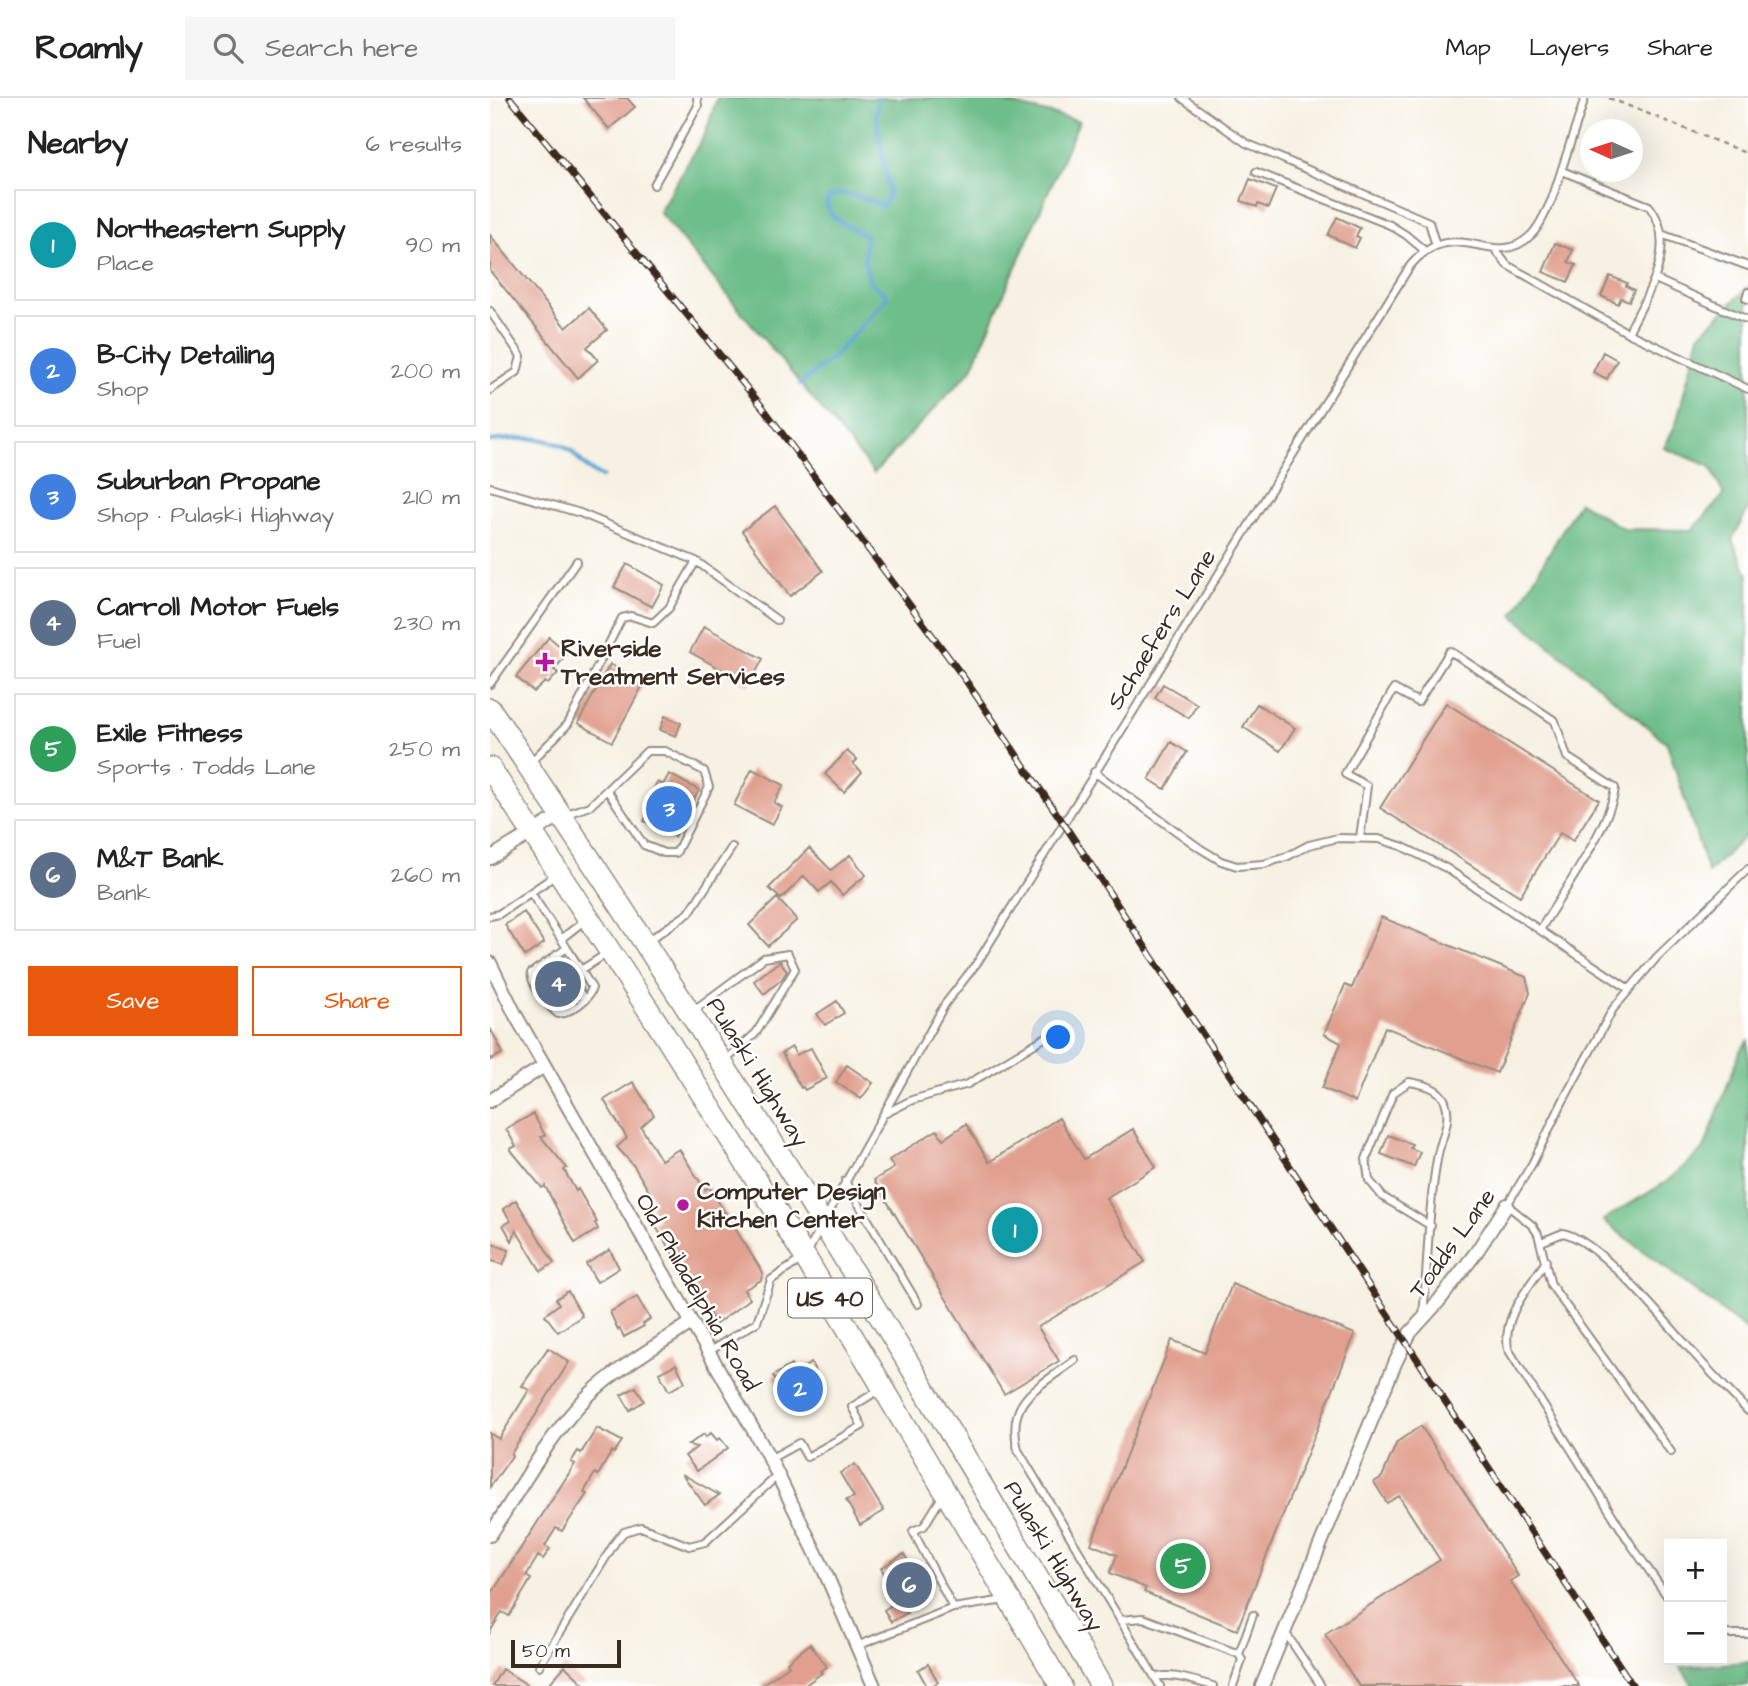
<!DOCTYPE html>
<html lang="en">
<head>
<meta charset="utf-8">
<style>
  body { margin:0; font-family:"Architects Daughter",sans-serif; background:#f6f6f6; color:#222 }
  .controls { position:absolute; right:21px; bottom:21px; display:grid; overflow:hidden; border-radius:0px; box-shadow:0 7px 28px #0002 }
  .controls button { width:63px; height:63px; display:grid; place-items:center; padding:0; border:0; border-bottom:2px solid #e0e0e0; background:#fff; color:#222; font:35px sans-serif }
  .compass { position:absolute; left:1090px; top:21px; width:63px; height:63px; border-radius:50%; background:#fff; box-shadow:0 7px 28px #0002; rotate:273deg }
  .scale { position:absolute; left:21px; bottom:18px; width:110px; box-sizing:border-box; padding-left:7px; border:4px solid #3b2a1e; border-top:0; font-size:19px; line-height:24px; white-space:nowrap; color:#3b2a1e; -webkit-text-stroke:5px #fff; paint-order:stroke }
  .you { position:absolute; left:569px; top:940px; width:24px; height:24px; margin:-18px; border:5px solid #fff; border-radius:50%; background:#1a73e8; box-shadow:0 0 0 10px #1a73e833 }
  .badge { display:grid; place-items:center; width:46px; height:46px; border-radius:50%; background:#ea580c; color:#fff; font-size:23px; font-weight:700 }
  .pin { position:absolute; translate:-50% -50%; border:4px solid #fff; box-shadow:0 2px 7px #0006 }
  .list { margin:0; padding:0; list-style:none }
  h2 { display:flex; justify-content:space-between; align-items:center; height:91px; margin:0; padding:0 28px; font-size:30px }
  h2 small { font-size:23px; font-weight:400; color:#767676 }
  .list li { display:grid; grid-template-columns:46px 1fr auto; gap:21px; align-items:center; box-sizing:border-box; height:112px; margin:0 14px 14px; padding:0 14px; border:2px solid #e0e0e0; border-radius:0px }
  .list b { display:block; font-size:26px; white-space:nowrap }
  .list p { margin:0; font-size:23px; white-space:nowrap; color:#767676 }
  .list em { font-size:23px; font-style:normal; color:#767676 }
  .actions { display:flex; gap:14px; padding:21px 28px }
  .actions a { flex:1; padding:16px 0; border:2px solid #ea580c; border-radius:0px; text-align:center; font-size:24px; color:#ea580c }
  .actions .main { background:#ea580c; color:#fff }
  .icon { flex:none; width:38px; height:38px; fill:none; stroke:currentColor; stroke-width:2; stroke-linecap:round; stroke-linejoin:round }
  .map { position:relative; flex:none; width:1258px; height:1588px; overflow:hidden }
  header { display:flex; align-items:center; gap:42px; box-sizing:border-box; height:98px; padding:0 35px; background:#fff; border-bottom:2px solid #e0e0e0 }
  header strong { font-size:33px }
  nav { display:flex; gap:38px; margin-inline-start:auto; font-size:24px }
  .search { width:490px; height:63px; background:#f6f6f6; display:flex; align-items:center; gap:18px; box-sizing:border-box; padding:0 24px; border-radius:0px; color:#767676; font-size:26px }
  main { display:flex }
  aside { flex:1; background:#fff }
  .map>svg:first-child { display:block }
  .forest { fill:#6ebe8a; stroke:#547454; stroke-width:2 }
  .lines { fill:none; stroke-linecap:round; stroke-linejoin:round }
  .stream { stroke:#5ba5d3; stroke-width:4.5 }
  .building { fill:#e1a08f }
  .service-casing { stroke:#988e80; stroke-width:10 }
  .minor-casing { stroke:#988e80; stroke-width:16 }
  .trunk-casing { stroke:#988e80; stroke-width:24 }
  .path { stroke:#988e80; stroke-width:2.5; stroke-dasharray:5 5; stroke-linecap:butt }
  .service { stroke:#fff; stroke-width:6 }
  .minor { stroke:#fff; stroke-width:12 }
  .trunk { stroke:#fff; stroke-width:21 }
  .rail-casing { stroke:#3b2a1e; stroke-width:7 }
  .rail { stroke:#fff; stroke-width:4.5; stroke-dasharray:13; stroke-linecap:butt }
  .poi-dot { fill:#b5179e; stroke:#fff; stroke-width:2.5 }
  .labels { text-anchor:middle; stroke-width:5; stroke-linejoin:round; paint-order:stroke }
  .shield { fill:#fff; stroke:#766a62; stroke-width:2 }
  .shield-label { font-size:23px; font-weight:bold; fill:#3b2a1e }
  .street-label { font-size:24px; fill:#3b2a1e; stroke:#fff }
  .poi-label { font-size:24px; font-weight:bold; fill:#3b2a1e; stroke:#fff; text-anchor:start }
</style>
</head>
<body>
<header>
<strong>Roamly</strong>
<div class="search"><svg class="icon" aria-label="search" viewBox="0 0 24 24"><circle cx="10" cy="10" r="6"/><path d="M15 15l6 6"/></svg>Search here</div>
<nav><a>Map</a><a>Layers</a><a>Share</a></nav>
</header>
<main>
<aside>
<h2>Nearby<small>6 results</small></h2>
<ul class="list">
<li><span class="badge" style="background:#0f9aa8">1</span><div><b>Northeastern Supply</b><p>Place</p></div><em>90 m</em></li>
<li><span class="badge" style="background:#3f7fe0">2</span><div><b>B-City Detailing</b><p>Shop</p></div><em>200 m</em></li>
<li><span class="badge" style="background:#3f7fe0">3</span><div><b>Suburban Propane</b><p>Shop · Pulaski Highway</p></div><em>210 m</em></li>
<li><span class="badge" style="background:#5c6f8a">4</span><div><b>Carroll Motor Fuels</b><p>Fuel</p></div><em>230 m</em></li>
<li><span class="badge" style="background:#2e9e5b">5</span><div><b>Exile Fitness</b><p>Sports · Todds Lane</p></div><em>250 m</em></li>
<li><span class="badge" style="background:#5c6f8a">6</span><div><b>M&amp;T Bank</b><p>Bank</p></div><em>260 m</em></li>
</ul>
<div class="actions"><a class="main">Save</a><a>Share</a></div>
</aside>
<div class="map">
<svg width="1258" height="1588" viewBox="0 0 1258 1588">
  <rect width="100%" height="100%" fill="#fff"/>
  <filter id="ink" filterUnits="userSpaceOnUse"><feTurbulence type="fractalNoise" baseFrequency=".0143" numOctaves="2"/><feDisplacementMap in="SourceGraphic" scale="14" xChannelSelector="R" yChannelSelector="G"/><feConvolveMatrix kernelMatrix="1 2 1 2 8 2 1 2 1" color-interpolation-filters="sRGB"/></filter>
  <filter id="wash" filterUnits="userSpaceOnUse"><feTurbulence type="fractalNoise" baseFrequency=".00686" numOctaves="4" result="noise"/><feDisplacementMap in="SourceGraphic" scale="28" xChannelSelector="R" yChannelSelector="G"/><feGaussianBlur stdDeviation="1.57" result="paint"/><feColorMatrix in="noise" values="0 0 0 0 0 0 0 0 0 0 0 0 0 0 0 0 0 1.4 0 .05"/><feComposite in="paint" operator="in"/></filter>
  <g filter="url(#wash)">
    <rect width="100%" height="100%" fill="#f6f1e2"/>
    <path class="forest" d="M227 0H497L589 23 481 272 384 375 169 114 216 34Z
      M1258 189V411L1242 442 1258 476V735L1218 775 1177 645 1023 517 1089 404 1134 431 1202 432 1234 397 1220 368 1174 350 1186 326 1209 237Z
      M1258 943V1233L1113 1122 1176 1084 1214 1051 1250 953Z
      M1258 1564V1588H1203L1191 1569Z"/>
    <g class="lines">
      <path class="stream" d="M310 286 345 257 397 200 396 196 380 184 374 163 376 138C362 130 335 121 337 102 352 88 376 102 393 108L399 95 386 19 388 0
        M0 343C26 340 60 336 82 354 92 364 98 373 112 379"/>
    </g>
    <g id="blocks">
      <path class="building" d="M93 0H137L145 9 119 31Z
        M760 81 786 91 778 110 768 106 767 109 751 103Z
        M847 119 870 130 866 138 870 140 865 150 838 137Z
        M0 137 76 230 99 210 117 232 97 249 108 262 88 280 0 173Z
        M1065 145 1083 152 1078 164 1086 167 1078 184 1053 174Z
        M1120 178 1137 185 1136 188 1144 192 1139 203 1131 200 1128 206 1111 198Z
        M1113 254 1127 262 1117 281 1103 274Z
        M285 408 333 473 300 498 252 433Z
        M137 466 174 487 162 509 124 489Z
        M214 528 273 561 259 587 200 554Z
        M59 539 78 555 64 572 68 575 58 586 55 584 44 594 26 579Z
        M120 566 154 585 122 644 88 625Z
        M673 586 707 606 699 620 665 600Z
        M956 605 1109 702 1083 743 1070 735 1030 798 890 710Z
        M767 606 805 630 790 653 753 629Z
        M175 618 191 625 186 638 170 632Z
        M681 644 697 654 675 691 659 681Z
        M357 653 367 662 363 666 372 674 354 694 335 676Z
        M262 671 294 687 284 705 292 709 282 727 244 707Z
        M179 676 209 692 184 739 154 723 166 700 160 697 167 684 173 687Z
        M319 750 341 772 360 757 376 777 352 797 341 784 329 794 314 778 291 801 279 790Z
        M287 800 307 822 278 848 259 827Z
        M34 814 54 845 35 858 15 827Z
        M891 819 1036 879 1040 895 1007 975 895 929 865 1004 832 990 851 945 834 936 855 887 862 890Z
        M290 863 297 873 292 881 274 896 264 883Z
        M68 868 72 872 78 871 87 885 83 889V894L76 893 73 896V900H67L64 904 50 885 57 884 58 875 62 878 67 877 70 874Z
        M347 903 354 915 335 927 327 916Z
        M0 930 13 955 0 962Z
        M302 949 306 957 321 950 337 980 315 992 313 989 311 990 292 955Z
        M357 967 383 985 371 1001 346 984Z
        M143 984 164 1017 151 1029 171 1062 189 1051 215 1092 219 1089 273 1175 271 1182 254 1192 260 1201 226 1226 163 1124 168 1121 161 1110 164 1102 144 1068 127 1049 137 1040 114 1002Z
        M43 1016 55 1037 51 1039 77 1070 74 1072 86 1093 88 1091 107 1124 105 1125 108 1131 85 1145 55 1088 52 1090 20 1051 26 1048 16 1031Z
        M569 1020 594 1061 643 1031 666 1069 616 1100 655 1164 548 1229 569 1263 514 1296 384 1082 404 1070 399 1062 447 1032 453 1041 476 1026 499 1064Z
        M898 1037 922 1046 920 1050 930 1054 924 1069 891 1056Z
        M26 1102 64 1165 51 1173 26 1132 22 1143 13 1127 21 1123 13 1111Z
        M0 1145 19 1152 13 1167 0 1162Z
        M120 1152 129 1170 107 1184 96 1166Z
        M742 1186 865 1236 747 1532 654 1494 656 1490 620 1475 627 1457 601 1446 682 1242 715 1255Z
        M78 1193 92 1218 68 1234 55 1217 69 1206 66 1201Z
        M147 1199 160 1221 153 1226 154 1228 134 1239 130 1231 128 1232 120 1214Z
        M58 1250 79 1264 21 1356 22 1358 0 1389V1335L9 1341 39 1292 32 1288Z
        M321 1265 334 1289 322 1296 325 1302 307 1313 283 1278 301 1267 306 1274Z
        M186 1266 195 1284 179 1293 169 1275Z
        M146 1289 154 1303 140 1312 131 1297Z
        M931 1328 1003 1438 1028 1478 1020 1483 1089 1588H869L835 1536 950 1462 909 1398 897 1405 884 1384 892 1379 907 1344Z
        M107 1330 132 1343 124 1355 122 1353 108 1377 105 1375 94 1394 97 1396 72 1433 66 1430 55 1448 60 1451 53 1461 48 1458 36 1478 41 1481 19 1518 12 1514 0 1534V1498L85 1366 81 1364 88 1353 91 1355Z
        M221 1335 227 1342 230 1340 238 1350 207 1373 195 1358 207 1349 198 1347 214 1336 216 1339Z
        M365 1366 394 1413 370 1427 356 1402 364 1399 350 1375Z
        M192 1376 229 1397 215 1407Z
        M414 1456 438 1497 415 1511 391 1470Z
        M409 1502 417 1515 401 1524 394 1512Z
        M320 1546 337 1569 330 1573 332 1575 314 1588H270L299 1568 297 1564Z
        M438 1566 448 1584 441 1588H437L428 1572Z
        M75 1568 96 1588H57Z
        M12 1571 39 1588H2Z"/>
    </g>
  </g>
  <g filter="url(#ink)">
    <use href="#blocks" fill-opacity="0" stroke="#988e80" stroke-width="2"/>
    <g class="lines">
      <g class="service-casing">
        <path id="service" d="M692 0 756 45 939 124 946 148
          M766 74 900 127 916 137 935 153
          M164 87 208 8 207 0
          M1171 136 1258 168
          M1004 150 1017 167 1138 235C1157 197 1190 147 1159 108L1072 73
          M1165 181 1258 222
          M1258 194 1256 200 1258 201
          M0 213 31 258 27 274 0 292
          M1138 235 1258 291
          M0 389 90 415 206 463 179 510 163 525 141 518 132 520 78 626 39 666
          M206 463 287 522
          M0 586 87 463
          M604 674 711 751 731 763 747 768 774 766 796 759 819 747 848 740 889 741 911 748 956 770 1139 891
          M77 716 100 708 157 653H175L214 673 219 689 186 755H174L154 747 117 692
          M870 740 877 688 855 676 904 591 928 604 960 553 1065 623 1077 659 1125 690C1120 729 1071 797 1050 832
          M41 795 77 850
          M0 818 9 816 66 777
          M71 841 94 823
          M159 842 199 815 242 749
          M67 856 74 867
          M58 863 64 873
          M48 870 53 880
          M91 872 77 850 41 875C42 889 57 907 68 916 81 914 98 903 102 890L91 872 116 856
          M88 891 95 902
          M78 898 84 909
          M69 905 75 915
          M204 912 274 860 298 856 305 871 266 935 236 962
          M394 1016 422 1002 478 986 561 936
          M355 1083 428 1206
          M335 1121 455 906 487 865 920 168C965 114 1003 174 1040 138 1050 129 1056 113 1062 101L1095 0
          M1051 1144 1073 1135C1111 1143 1178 1227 1206 1258 1223 1277 1241 1295 1258 1313
          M1056 1163C1039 1190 1012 1217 1018 1251L1140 1445 1179 1501
          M933 1218C938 1164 938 1109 948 1056 952 1038 962 1022 955 1003 949 989 932 986 919 984L903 995 876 1061 879 1082 893 1099 941 1128
          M218 1254 267 1224 281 1182 315 1159 330 1131
          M585 1262C549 1290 515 1300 528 1352L670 1588
          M1181 1354 1061 1187 1048 1136 1043 1128 1017 1107 1042 1066 1073 1003 1123 911 1167 859 1258 771
          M280 1361 309 1345 317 1359 372 1328 362 1309 389 1292
          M453 1397 434 1428 423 1433 463 1510
          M630 1522 653 1520 749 1556 752 1562 743 1588
          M795 1534 831 1588
          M1232 1536H1258
          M367 1548 463 1510 515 1502
          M749 1556 763 1517
          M49 1568 126 1443 134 1434 151 1429 199 1448 215 1444 287 1378
          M665 1579C684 1575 704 1583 723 1588"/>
      </g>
      <g class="minor-casing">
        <path id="minor" d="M0 760 71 717
          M0 865 26 918 280 1361 335 1474 384 1588
          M0 1003 54 968
          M0 1437C28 1394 63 1331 100 1296 130 1268 167 1248 201 1225
          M772 1588 906 1263 920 1235 948 1204 985 1156 1017 1107"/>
      </g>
      <g class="trunk-casing">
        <path id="trunk" d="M0 611C167 859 328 1112 481 1369 524 1442 569 1514 611 1588
          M0 670 167 925 315 1159 571 1588"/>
      </g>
      <path class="path" d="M1119 0 1258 56"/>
      <use href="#service" class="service"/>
      <use href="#minor" class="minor"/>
      <use href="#trunk" class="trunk"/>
      <g class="rail-casing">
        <path id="rail" d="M20 0 274 311 474 580 574 726 1143 1588"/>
      </g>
      <use href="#rail" class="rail"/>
    </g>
  </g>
  <g class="poi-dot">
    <path d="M51.5 553.5h7v7h7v7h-7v7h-7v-7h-7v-7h7z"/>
    <circle cx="193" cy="1107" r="7"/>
  </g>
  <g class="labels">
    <rect class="shield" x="298" y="1180.5" width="84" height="39" rx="5"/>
    <g class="shield-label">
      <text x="340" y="1208">US 40</text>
    </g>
    <g class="street-label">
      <text transform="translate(671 531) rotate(-58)" y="8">Schaefers Lane</text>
      <text transform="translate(268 974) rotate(58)" y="8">Pulaski Highway</text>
      <text transform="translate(962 1145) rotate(-54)" y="8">Todds Lane</text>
      <text transform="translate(208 1194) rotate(60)" y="8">Old Philadelphia Road</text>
      <text transform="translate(564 1458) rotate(59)" y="8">Pulaski Highway</text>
    </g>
    <g class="poi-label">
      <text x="71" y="558">Riverside<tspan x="71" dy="28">Treatment Services</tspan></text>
      <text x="207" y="1101">Computer Design<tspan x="207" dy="28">Kitchen Center</tspan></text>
    </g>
  </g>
</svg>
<div class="controls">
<button>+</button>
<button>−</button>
</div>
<svg class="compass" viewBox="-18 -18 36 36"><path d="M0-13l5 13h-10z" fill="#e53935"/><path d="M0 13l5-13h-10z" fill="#767676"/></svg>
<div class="scale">50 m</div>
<div class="you"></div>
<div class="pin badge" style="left:525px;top:1132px;background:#0f9aa8">1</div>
<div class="pin badge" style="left:310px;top:1291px;background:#3f7fe0">2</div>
<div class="pin badge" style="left:179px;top:711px;background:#3f7fe0">3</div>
<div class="pin badge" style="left:68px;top:886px;background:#5c6f8a">4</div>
<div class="pin badge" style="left:693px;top:1468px;background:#2e9e5b">5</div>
<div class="pin badge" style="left:419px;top:1487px;background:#5c6f8a">6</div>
</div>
</main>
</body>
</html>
